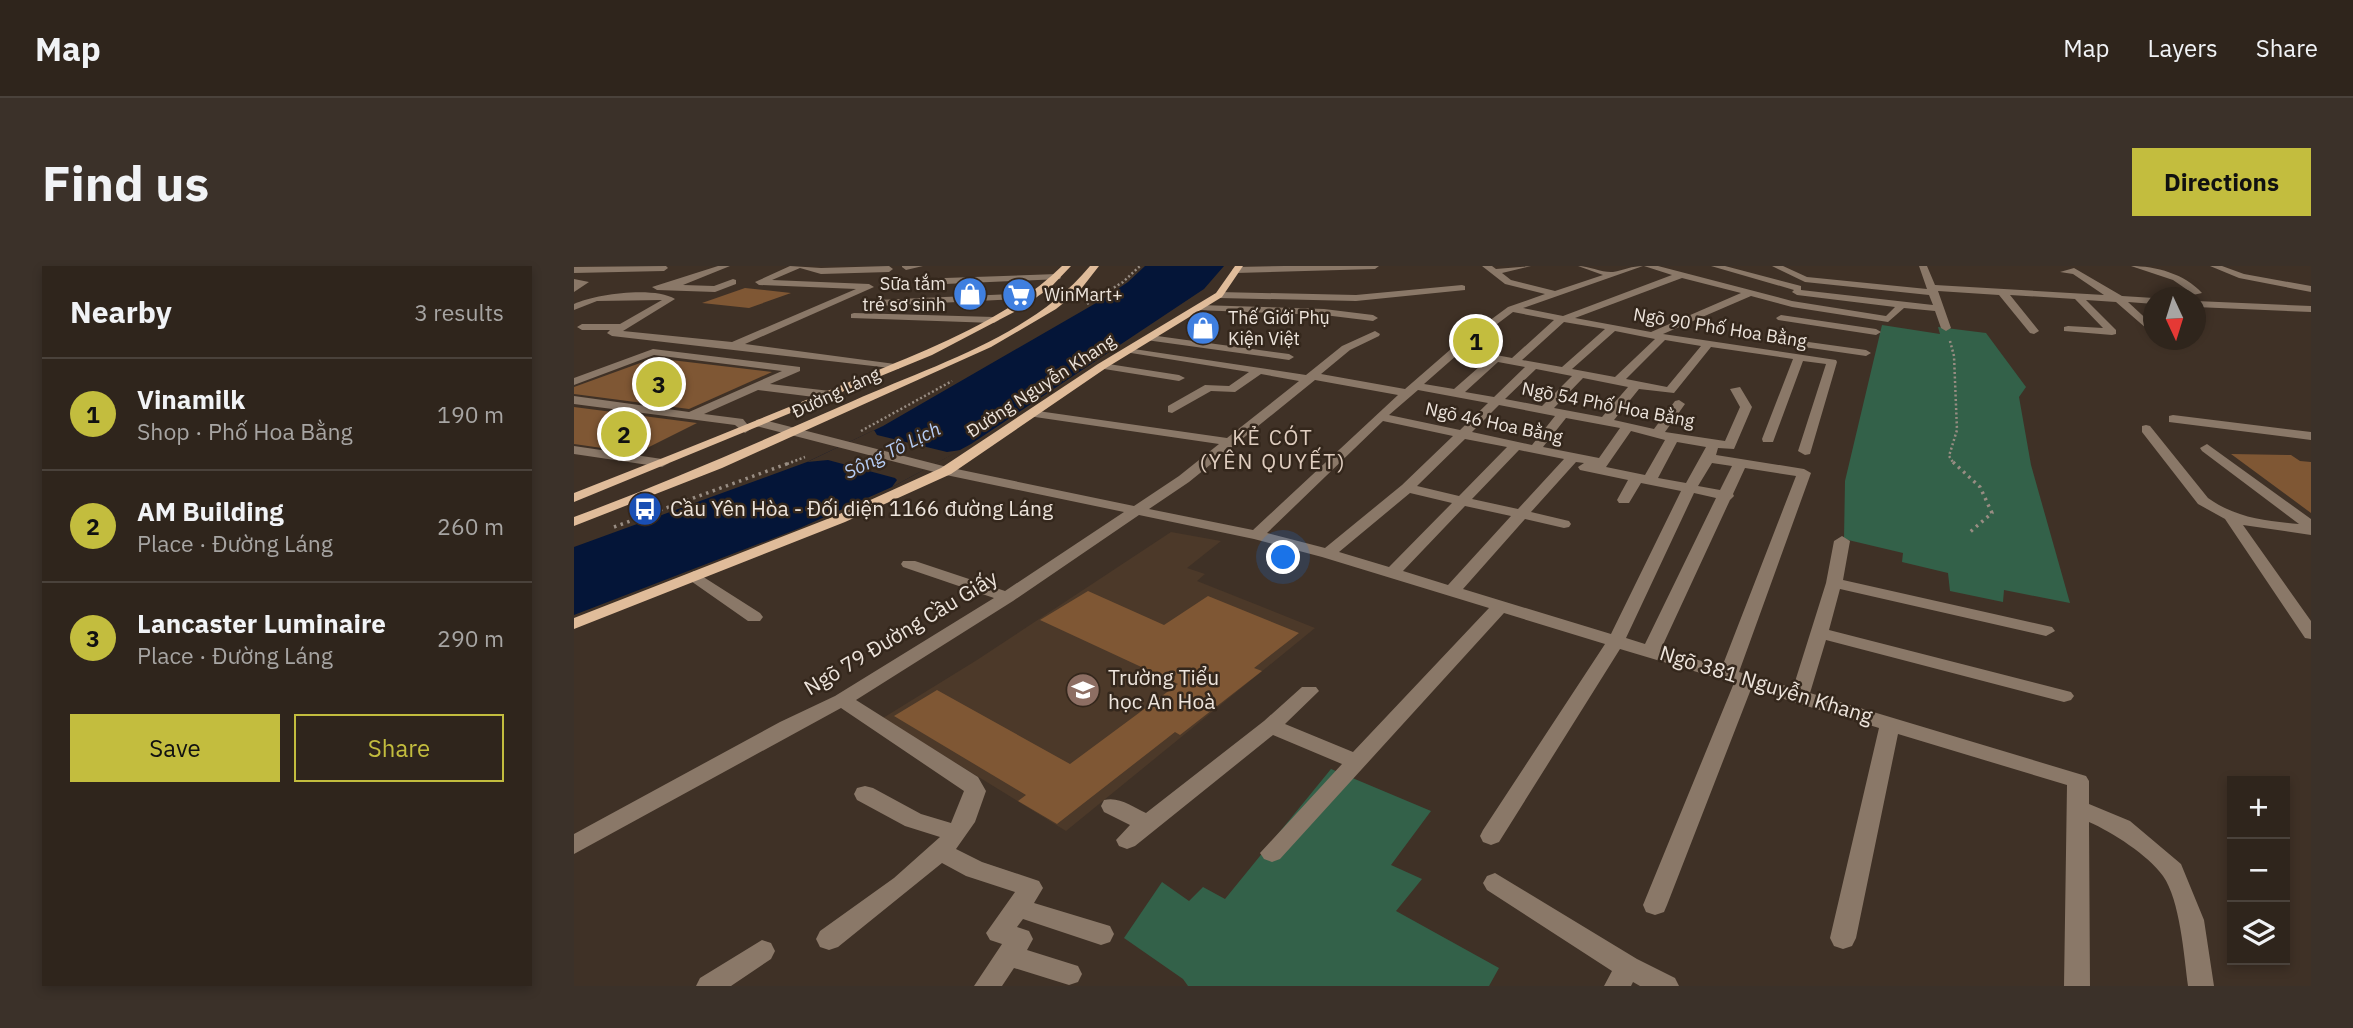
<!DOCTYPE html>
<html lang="en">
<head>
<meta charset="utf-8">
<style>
  body { margin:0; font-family:"IBM Plex Sans",sans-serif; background:#3b3129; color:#f1f3f6 }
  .controls { position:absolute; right:21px; bottom:21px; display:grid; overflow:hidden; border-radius:0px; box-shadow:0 4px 10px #0003 }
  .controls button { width:63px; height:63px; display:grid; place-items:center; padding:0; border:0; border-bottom:2px solid #4a423b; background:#2f251c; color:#f1f3f6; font:35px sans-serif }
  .compass { position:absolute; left:1569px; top:21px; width:63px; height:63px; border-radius:50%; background:#2f251c; box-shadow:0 4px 10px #0003; rotate:176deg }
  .you { position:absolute; left:710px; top:292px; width:24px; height:24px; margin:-18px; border:5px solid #fff; border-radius:50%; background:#1a73e8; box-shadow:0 0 0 10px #1a73e833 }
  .badge { display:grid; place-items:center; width:46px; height:46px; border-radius:50%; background:#c3bd3e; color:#111; font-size:23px; font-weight:700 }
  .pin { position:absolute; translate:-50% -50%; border:4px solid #fff; box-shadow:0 2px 7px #0006 }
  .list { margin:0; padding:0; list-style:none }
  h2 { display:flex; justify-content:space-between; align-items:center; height:91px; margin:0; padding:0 28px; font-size:30px }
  h2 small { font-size:23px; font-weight:400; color:#a7a5a3 }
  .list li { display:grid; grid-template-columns:46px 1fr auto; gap:21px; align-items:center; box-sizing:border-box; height:112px; padding:0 28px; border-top:2px solid #4a423b }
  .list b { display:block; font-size:26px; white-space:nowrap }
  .list p { margin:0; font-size:23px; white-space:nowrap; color:#a7a5a3 }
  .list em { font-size:23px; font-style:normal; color:#a7a5a3 }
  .actions { display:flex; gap:14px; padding:21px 28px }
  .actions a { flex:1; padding:16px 0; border:2px solid #c3bd3e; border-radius:0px; text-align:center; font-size:24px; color:#c3bd3e }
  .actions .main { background:#c3bd3e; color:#111 }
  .icon { flex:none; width:38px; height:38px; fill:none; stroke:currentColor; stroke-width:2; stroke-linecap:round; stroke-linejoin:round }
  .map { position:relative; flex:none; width:1737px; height:720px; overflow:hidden; border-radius:0px }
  header { display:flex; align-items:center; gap:42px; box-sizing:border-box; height:98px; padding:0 35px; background:#2f251c; border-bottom:2px solid #4a423b }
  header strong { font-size:33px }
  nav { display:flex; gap:38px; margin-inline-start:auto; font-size:24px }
  .intro { display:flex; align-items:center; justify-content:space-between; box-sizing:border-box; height:168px; padding:0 42px }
  h1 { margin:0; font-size:49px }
  .button { padding:18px 32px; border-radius:0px; background:#c3bd3e; color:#111; font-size:24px; font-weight:700 }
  main { display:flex; gap:42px; padding:0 42px }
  aside { flex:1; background:#2f251c; border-radius:0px; box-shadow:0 4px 10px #0003 }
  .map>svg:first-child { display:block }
  .built { fill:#4c3929 }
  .green { fill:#336149 }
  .water { fill:#041538 }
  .pier { fill:#3f3126 }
  .building { fill:#7f5734 }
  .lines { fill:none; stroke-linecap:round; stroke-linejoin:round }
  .path-far1 { stroke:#988d83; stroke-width:2.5; stroke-dasharray:2 2.5; stroke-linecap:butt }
  .path { stroke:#988d83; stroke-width:3.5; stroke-dasharray:2.5 4.5; stroke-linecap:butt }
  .minor { fill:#8a7868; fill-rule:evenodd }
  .major { fill:#e0bc9a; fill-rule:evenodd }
  .labels { text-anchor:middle; stroke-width:5; stroke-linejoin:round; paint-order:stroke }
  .far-poi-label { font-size:18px; fill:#ede4dc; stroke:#34271c; text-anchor:start }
  .far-street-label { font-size:18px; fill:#ede4dc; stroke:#34271c }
  .far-water-label { font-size:19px; font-style:italic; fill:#b5ccf4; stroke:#34271c }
  .far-quarter-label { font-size:21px; letter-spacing:2px; fill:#e0cec0; stroke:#34271c }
  .poi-label { font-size:21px; fill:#ede4dc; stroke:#34271c; text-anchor:start }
  .street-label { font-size:21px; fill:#ede4dc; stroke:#34271c }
</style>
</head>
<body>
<header>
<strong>Map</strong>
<nav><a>Map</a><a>Layers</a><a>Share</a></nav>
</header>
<div class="intro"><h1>Find us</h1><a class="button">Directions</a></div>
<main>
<aside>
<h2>Nearby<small>3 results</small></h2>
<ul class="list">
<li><span class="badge">1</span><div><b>Vinamilk</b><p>Shop · Phố Hoa Bằng</p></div><em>190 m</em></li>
<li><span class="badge">2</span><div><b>AM Building</b><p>Place · Đường Láng</p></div><em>260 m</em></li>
<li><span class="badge">3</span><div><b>Lancaster Luminaire</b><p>Place · Đường Láng</p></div><em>290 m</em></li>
</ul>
<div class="actions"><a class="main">Save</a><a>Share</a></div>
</aside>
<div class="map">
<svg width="1737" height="720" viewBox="0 0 1737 720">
  <rect width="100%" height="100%" fill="#3f3126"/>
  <path class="built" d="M597 266 647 275 613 302 631 308 623 315 741 362 492 565 309 452 403 394Z"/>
  <path class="green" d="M1308 59 1366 68 1364 61 1412 67 1452 121 1445 131 1457 199 1496 337 1430 324 1429 336 1376 325 1374 307 1328 296 1329 287 1270 273 1271 215Z
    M757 503 857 545 817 599 848 613 822 645 925 702 915 720H614L609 713 550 672 588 616 615 635 629 621 651 633Z"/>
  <path class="water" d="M571 0H650L630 23 397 178 318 221 226 262 0 349V281L233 196 309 160 529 33 554 16Z"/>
  <path class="pier" d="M300 164 303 169 373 186 387 184 318 221 323 214 321 212 254 194 233 196Z"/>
  <path class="building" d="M171 22 217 27 175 42 128 37Z
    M80 92 198 106 115 143 0 128V121Z
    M0 141 123 157 63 187 0 178Z
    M1657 188 1717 189 1726 195 1737 196V247Z
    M514 325 590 359 634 330 725 367 680 402 688 405 606 469 601 466 483 558 444 535 452 529 320 450 363 424 496 498 604 418 466 354Z"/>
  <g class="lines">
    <path class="path-far1" d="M513 38 549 16 566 0
      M1376 75 1380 90 1383 164 1375 190 1380 198
      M287 165 378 115
      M213 198 231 191"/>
    <path class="path" d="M1379 196 1406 221 1418 247 1396 266
      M40 261 218 196"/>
    <path class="minor" d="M92 0 94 2 90 5 0 7V1Z
      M144 0H156L109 19 140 20 159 13 162 14V18L141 26 83 24 78 21Z
      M216 0 247 2 315 0 319 3 315 6 247 8 226 2 198 14 295 18 300 21 171 78 321 98 325 99V103L38 70 33 67 36 64H8L3 61 8 58H46L88 34 23 35 0 44V38C22 28 80 20 101 33L49 65 158 76 282 23 185 19 181 16Z
      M349 0 332 4 328 1V0Z
      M711 0H805L801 3 662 7 658 4 662 1Z
      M908 0H918L922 3 957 0 928 7 937 14 981 25 1029 9 1004 0C1015 0 1029 7 1039 6 1050 4 1058 0 1069 0L949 42 989 50 1098 9 1070 0H1084L1218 35 1312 50 1321 41 1223 29 1218 26 1220 24 1137 0H1151L1227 20V24L1359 39 1355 29 1231 16 1198 0H1209L1233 11 1353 23 1345 0H1353L1361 19 1530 29 1499 8 1486 6 1500 2 1548 30 1580 32V38L1554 36 1580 60V69L1542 36 1512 34 1542 64V68L1538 69 1490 65V61L1494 60 1529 62 1501 33 1436 29 1465 65 1460 68 1456 67 1425 29 1364 25 1377 62 1372 65 1367 62 1361 45 1330 42 1314 56 1218 41 1177 30 1089 68 1262 94 1263 96 1236 188 1231 189 1224 185 1252 98 1229 95 1199 176H1189L1188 173 1219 93 1137 81 1100 127 1065 123 1040 154 1080 163 1101 135 1105 134 1111 138 1091 166 1151 175 1166 141 1156 123 1166 121 1178 141 1160 183 1144 182 1142 189 1230 203 1237 207 1165 406 1219 422 1252 317 1260 275 1268 270 1276 275 1269 314 1478 361 1481 365 1472 370 1266 323 1255 364 1497 426 1500 430 1497 434 1490 436 1252 374 1236 427 1512 510 1515 515V538L1556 555 1607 598 1630 654 1640 720H1614C1610 690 1606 634 1589 610 1574 589 1538 566 1515 556L1516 720H1490L1493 519 1324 468 1282 672 1278 680 1269 683 1260 680 1256 672 1305 462 1177 423 1093 639 1090 646 1081 649 1072 646 1069 639 1160 417 1046 383 925 576 917 579 909 576 906 570 909 564 1031 378 930 347 706 593 698 596 690 593 686 587 768 498 699 469 561 580 553 583 545 580 542 574 556 559 530 546 527 540 530 534C545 530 559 541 572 547L690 455 728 421H742L745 425 711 458 779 486 915 342 748 291 680 273 565 249 439 335 282 434 404 511 412 525 401 556 382 583 408 596 465 615 469 622 460 637 536 660 540 668 536 676 527 679 449 653 443 661 455 665 459 673 453 684 504 700 508 708 504 716 495 719 440 702 428 720H400L428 678 416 674 412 667 441 626 392 610 368 597 264 681 255 684 246 681 242 673 246 665 320 612 366 571 331 560 283 534 280 528 283 522 291 520 299 522 347 548 377 557 390 525 267 442 0 588V568L206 456 261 430 420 332 329 301 327 298 329 295H341L431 325 550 246 372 209 182 160V154L186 153 373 201 560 240 605 210 645 178 461 151 457 150V144L653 172 725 115 687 108 661 126 637 125 598 147 594 146V140L631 119 655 120 675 106 557 87 552 84 553 82 732 109 768 80 801 65 806 68 805 70 776 84 747 108 831 123 877 83 934 41 971 28 931 18ZM1108 12 1167 27 1077 66 1001 52ZM939 46 980 54 938 92 890 83ZM990 56 1031 63 988 101 948 94ZM1041 65 1081 73 1041 111 998 103ZM1091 74 1127 80 1093 121 1052 113ZM883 89 913 94 880 123 850 118ZM924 96 951 101 920 131 891 126ZM962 103 998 110 968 140 931 133ZM1009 112 1054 121 1028 151 980 142ZM741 114 824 129 679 264 575 243 615 216ZM844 124 914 137 886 164 815 149ZM925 139 981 150 958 179 898 166ZM992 152 1046 162 1025 192 969 181ZM809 155 879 170 828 219 751 282 693 267ZM1057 165 1091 174 1071 209 1032 201ZM891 173 933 181 885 230 843 220ZM1103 176 1132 181 1112 217 1084 212ZM945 184 990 193 944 243 898 233ZM1002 196 1010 197 1004 201 1006 204 1054 214 1043 234 1045 237H1055L1067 217 1107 225 1037 368 889 323 951 253 990 262 995 261 997 258 995 255 957 246ZM1138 197 1158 200 1146 224 1124 220ZM1171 202 1222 210 1148 401 1087 383 1156 234 1160 230 1159 228ZM836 227 878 237 815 301 765 286ZM1120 227 1142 232 1071 378 1052 372ZM891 240 937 250 874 319 829 305Z
      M1557 0C1582 0 1611 8 1628 27L1605 32 1607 26 1615 25 1599 14Z
      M1636 0H1648L1670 8 1737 20V26L1665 12Z
      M483 8 487 11 486 13 371 18 367 15 371 12Z
      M0 13 15 16 0 26Z
      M888 19 891 20V24L782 35 645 32 640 29 645 26 782 29Z
      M459 27 464 30 462 32 303 40 298 37 303 34Z
      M1622 35 1737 40V46L1622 41Z
      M625 39 750 43 799 49 804 52 799 55 750 49 622 44 620 42Z
      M280 47 420 51 425 54 420 57 277 52V48Z
      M1207 49 1302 63 1307 66 1302 69 1204 54 1202 52Z
      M1622 54 1627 56V60L1622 61Z
      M576 69 715 88 720 91 715 94 572 74 571 72Z
      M1199 71 1292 84 1297 87 1292 90 1195 76V72Z
      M79 83 226 101V105L196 118 256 125 262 129 256 133 184 124 130 148 169 153 177 163 171 167 161 159 0 138V130L115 146 208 105 80 89 0 119V112Z
      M528 97 605 109 611 112 605 115 524 102 522 100Z
      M1599 149 1737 166V174L1595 156V150Z
      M1572 159 1576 160 1634 232C1662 252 1692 255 1725 258L1628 185 1626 182 1633 178 1737 253V269L1669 259 1737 355V373L1731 372 1651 253 1624 238 1568 166V160Z
      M0 180 88 193 95 197 88 201 0 188Z
      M120 305 186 347 189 351 186 355H174L114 313 112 310Z
      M921 607 1063 693 1101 712 1105 720H1066L1059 716 1057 720H1030L1038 705 913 624 909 617 913 610Z
      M188 674 197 677 201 685 197 693 157 720H122L126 712Z"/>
    <path class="major" d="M488 0H497L476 22 442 45 358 89 0 236V227C94 190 187 153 280 114 352 84 432 55 488 0Z
      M516 0H525L507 23 482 43 417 81 148 202 0 260V251C95 216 187 175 279 135 360 99 458 70 516 0Z
      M661 0H669L648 31 532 102 377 208 271 256 0 363V352L261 250 367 202 524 98 642 27Z"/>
  </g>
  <defs>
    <g id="shop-disc" transform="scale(1.75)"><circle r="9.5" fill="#3f7fe0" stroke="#34271c"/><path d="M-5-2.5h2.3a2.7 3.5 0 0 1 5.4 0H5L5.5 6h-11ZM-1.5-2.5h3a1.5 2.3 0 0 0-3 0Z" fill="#fff"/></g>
    <g id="supermarket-disc" transform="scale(1.75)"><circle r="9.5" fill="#3f7fe0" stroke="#34271c"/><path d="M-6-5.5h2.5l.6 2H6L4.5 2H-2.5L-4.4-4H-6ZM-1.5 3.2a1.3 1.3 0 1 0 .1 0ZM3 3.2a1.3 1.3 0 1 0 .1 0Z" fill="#fff"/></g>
    <g id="bus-disc" transform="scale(1.75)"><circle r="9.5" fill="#1a4fb4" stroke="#34271c"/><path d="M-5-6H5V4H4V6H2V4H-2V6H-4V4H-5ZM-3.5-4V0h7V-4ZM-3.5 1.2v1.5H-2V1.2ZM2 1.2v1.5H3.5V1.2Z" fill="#fff"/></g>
    <g id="school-disc" transform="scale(1.75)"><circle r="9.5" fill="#8d6e63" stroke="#34271c"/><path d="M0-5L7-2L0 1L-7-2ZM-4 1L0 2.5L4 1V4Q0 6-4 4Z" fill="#fff"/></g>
  </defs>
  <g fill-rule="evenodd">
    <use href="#shop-disc" x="396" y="28"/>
    <use href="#supermarket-disc" x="445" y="29"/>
    <use href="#shop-disc" x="629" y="62"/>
    <use href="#bus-disc" x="71" y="243"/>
    <use href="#school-disc" x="509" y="424"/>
  </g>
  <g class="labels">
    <g class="far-poi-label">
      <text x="372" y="24" text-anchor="end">Sữa tắm<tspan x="372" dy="21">trẻ sơ sinh</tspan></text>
      <text x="470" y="35">WinMart+</text>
      <text x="654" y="58">Thế Giới Phụ<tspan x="654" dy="21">Kiện Việt</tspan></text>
    </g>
    <g class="far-street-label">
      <text transform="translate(1146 62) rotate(9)" y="6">Ngõ 90 Phố Hoa Bằng</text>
      <text transform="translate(467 120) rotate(-33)" y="6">Đường Nguyễn Khang</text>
      <text transform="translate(262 127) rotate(-25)" y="6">Đường Láng</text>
      <text transform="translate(1034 139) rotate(11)" y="6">Ngõ 54 Phố Hoa Bằng</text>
      <text transform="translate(920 157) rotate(12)" y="6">Ngõ 46 Hoa Bằng</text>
    </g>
    <g class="far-water-label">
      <text transform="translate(318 184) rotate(-26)" y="7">Sông Tô Lịch</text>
    </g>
    <g class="far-quarter-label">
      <text x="699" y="179">KẺ CÓT<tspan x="699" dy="24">(YÊN QUYẾT)</tspan></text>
    </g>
    <g class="poi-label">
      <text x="96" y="250">Cầu Yên Hòa - Đối diện 1166 đường Láng</text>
      <text x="534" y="419">Trường Tiểu<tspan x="534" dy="24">học An Hoà</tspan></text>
    </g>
    <g class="street-label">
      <text transform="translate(327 367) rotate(-31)" y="7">Ngõ 79 Đường Cầu Giấy</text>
      <text transform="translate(1192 419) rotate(17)" y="7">Ngõ 381 Nguyễn Khang</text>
    </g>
  </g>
</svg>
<div class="controls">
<button>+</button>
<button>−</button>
<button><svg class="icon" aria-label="layers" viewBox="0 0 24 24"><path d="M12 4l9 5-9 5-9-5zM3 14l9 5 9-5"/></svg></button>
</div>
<svg class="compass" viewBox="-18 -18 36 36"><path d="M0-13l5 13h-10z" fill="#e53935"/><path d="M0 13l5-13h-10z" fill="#a7a5a3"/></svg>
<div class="you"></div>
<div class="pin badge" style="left:902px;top:75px">1</div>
<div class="pin badge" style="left:50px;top:168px">2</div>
<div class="pin badge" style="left:85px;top:118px">3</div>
</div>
</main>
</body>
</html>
